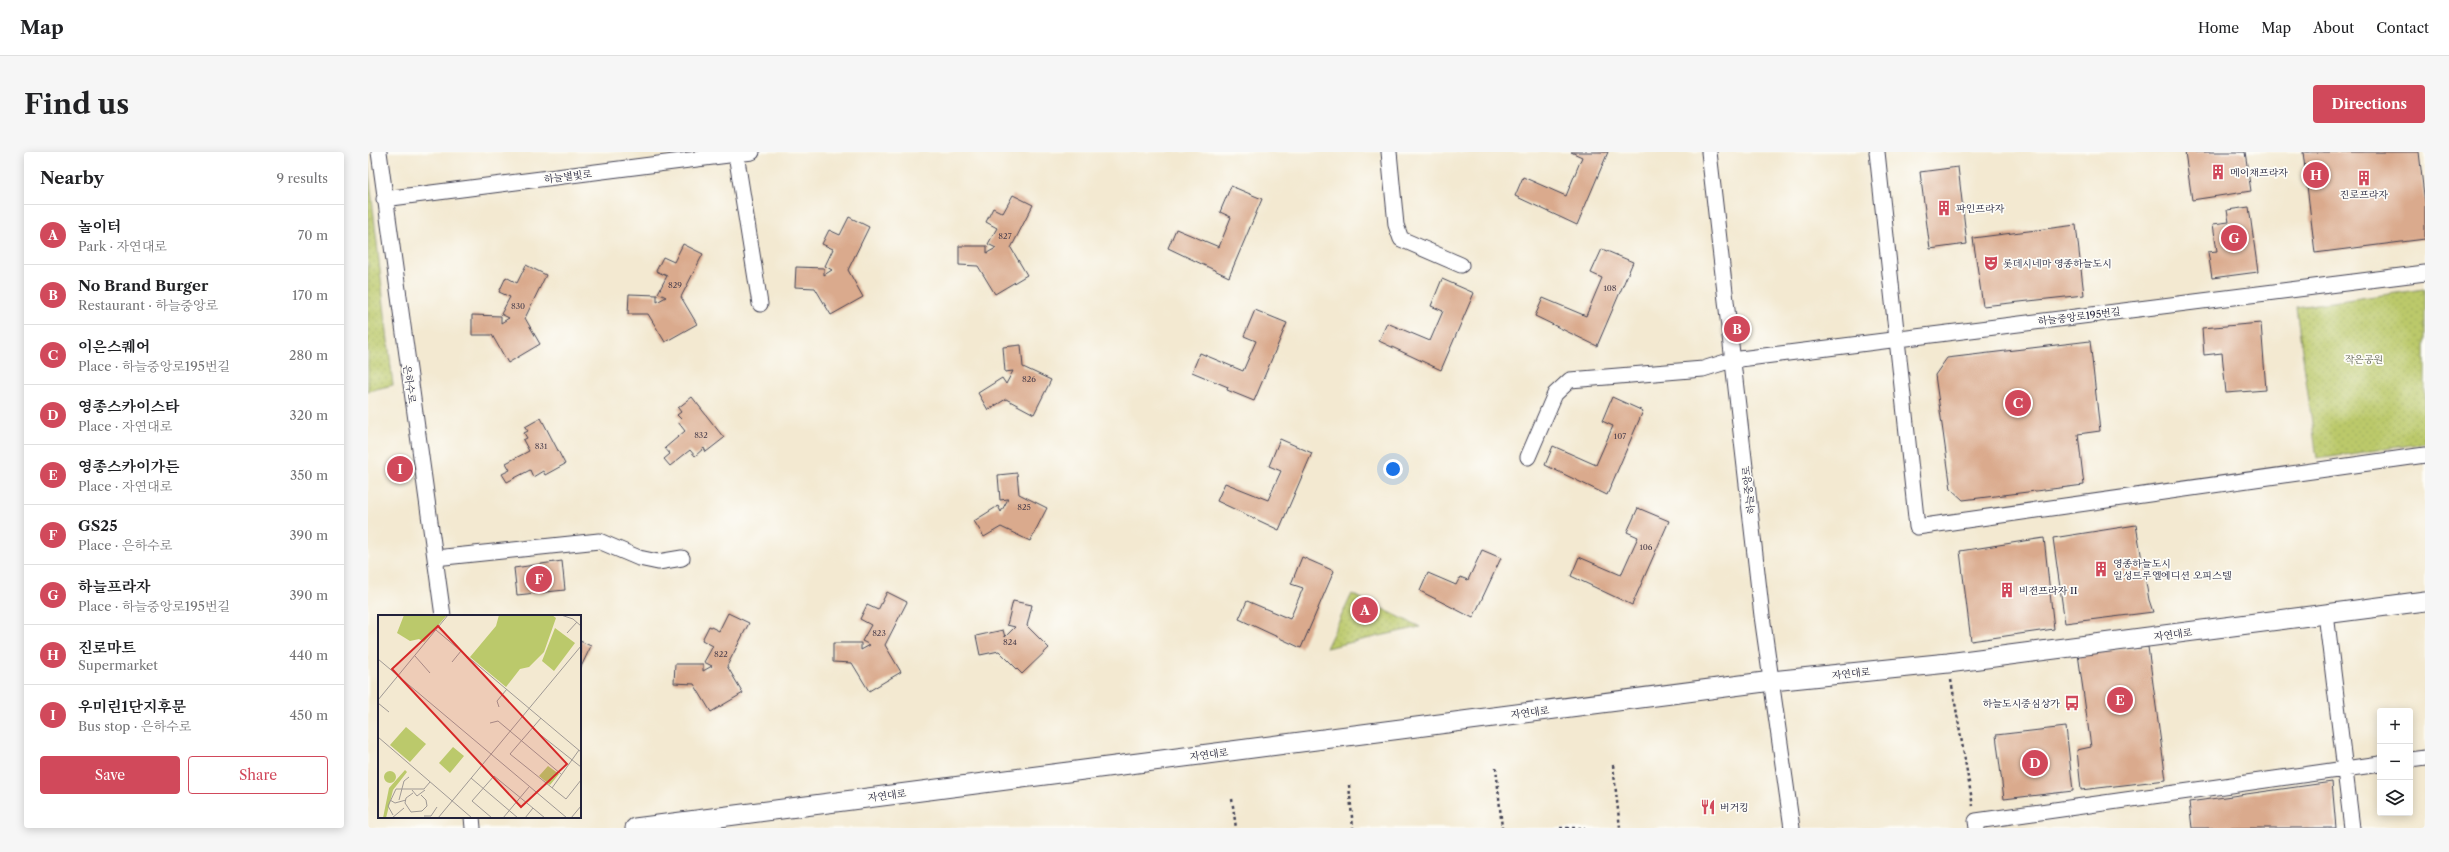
<!DOCTYPE html>
<html lang="en">
<head>
<meta charset="utf-8">
<style>
  body { margin:0; font-family:"Libre Caslon Text","Noto Serif KR",serif; background:#f6f6f6; color:#202124 }
  .controls { position:absolute; right:12px; bottom:12px; display:grid; overflow:hidden; border-radius:4px; box-shadow:0 2px 10px #0003 }
  .controls button { width:36px; height:36px; display:grid; place-items:center; padding:0; border:0; border-bottom:1px solid #e0e0e0; background:#fff; color:#202124; font:20px sans-serif }
  .you { position:absolute; left:1025px; top:317px; width:14px; height:14px; margin:-10px; border:3px solid #fff; border-radius:50%; background:#1a73e8; box-shadow:0 0 0 6px #1a73e833 }
  .badge { display:grid; place-items:center; width:26px; height:26px; border-radius:50%; background:#d1495b; color:#fff; font-size:13px; font-weight:700 }
  .pin { position:absolute; translate:-50% -50%; border:2px solid #fff; box-shadow:0 1px 4px #0006 }
  .list { margin:0; padding:0; list-style:none }
  h2 { display:flex; justify-content:space-between; align-items:center; height:52px; margin:0; padding:0 16px; font-size:17px }
  h2 small { font-size:13px; font-weight:400; color:#757577 }
  .list li { display:grid; grid-template-columns:26px 1fr auto; gap:12px; align-items:center; box-sizing:border-box; height:60px; padding:0 16px; border-top:1px solid #e0e0e0 }
  .list b { display:block; font-size:15px; white-space:nowrap }
  .list p { margin:0; font-size:13px; white-space:nowrap; color:#757577 }
  .list em { font-size:13px; font-style:normal; color:#757577 }
  .actions { display:flex; gap:8px; padding:12px 16px }
  .actions a { flex:1; padding:9px 0; border:1px solid #d1495b; border-radius:4px; text-align:center; font-size:14px; color:#d1495b }
  .actions .main { background:#d1495b; color:#fff }
  .icon { flex:none; width:22px; height:22px; fill:none; stroke:currentColor; stroke-width:2; stroke-linecap:round; stroke-linejoin:round }
  .map { position:relative; flex:none; width:2057px; height:676px; overflow:hidden; border-radius:4px }
  header { display:flex; align-items:center; gap:24px; box-sizing:border-box; height:56px; padding:0 20px; background:#fff; border-bottom:1px solid #e0e0e0 }
  header strong { font-size:19px }
  nav { display:flex; gap:22px; margin-inline-start:auto; font-size:14px }
  .intro { display:flex; align-items:center; justify-content:space-between; box-sizing:border-box; height:96px; padding:0 24px }
  h1 { margin:0; font-size:28px }
  .button { padding:10px 18px; border-radius:4px; background:#d1495b; color:#fff; font-size:14px; font-weight:700 }
  main { display:flex; gap:24px; padding:0 24px }
  aside { flex:1; background:#fff; border-radius:4px; box-shadow:0 2px 10px #0003 }
  .map>svg:first-child { display:block }
  .park { fill:url(#park-dots); stroke:#6e7653 }
  .building { fill:#daaa8d }
  .lines { fill:none; stroke-linecap:round; stroke-linejoin:round }
  .minor-casing { stroke:#414052; stroke-width:17 }
  .major-casing { stroke:#414052; stroke-width:21 }
  .path { stroke:#414052; stroke-width:2.5; stroke-dasharray:3 3; stroke-linecap:butt }
  .minor { stroke:#fff; stroke-width:15 }
  .major { stroke:#fff; stroke-width:19 }
  .labels { text-anchor:middle; stroke-width:3.5; stroke-linejoin:round; paint-order:stroke }
  .number-label { font-size:8px; fill:#504450 }
  .poi-label { font-size:10px; fill:#22223b; stroke:#fdfcf7; text-anchor:start }
  .street-label { font-size:10px; fill:#22223b; stroke:#fdfcf7 }
  .park-label { font-size:10px; fill:#585c4c; stroke:#fdfcf7 }
  .inset-road { fill:none; stroke:#9f9995; stroke-width:1 }
  .view { fill:#d62828; fill-opacity:0.15; stroke:#d62828; stroke-width:2 }
  .inset-edge { fill:none; stroke:#22223b; stroke-width:2 }
</style>
</head>
<body>
<header>
<strong>Map</strong>
<nav><a>Home</a><a>Map</a><a>About</a><a>Contact</a></nav>
</header>
<div class="intro"><h1>Find us</h1><a class="button">Directions</a></div>
<main>
<aside>
<h2>Nearby<small>9 results</small></h2>
<ul class="list">
<li><span class="badge">A</span><div><b>놀이터</b><p>Park · 자연대로</p></div><em>70 m</em></li>
<li><span class="badge">B</span><div><b>No Brand Burger</b><p>Restaurant · 하늘중앙로</p></div><em>170 m</em></li>
<li><span class="badge">C</span><div><b>이은스퀘어</b><p>Place · 하늘중앙로195번길</p></div><em>280 m</em></li>
<li><span class="badge">D</span><div><b>영종스카이스타</b><p>Place · 자연대로</p></div><em>320 m</em></li>
<li><span class="badge">E</span><div><b>영종스카이가든</b><p>Place · 자연대로</p></div><em>350 m</em></li>
<li><span class="badge">F</span><div><b>GS25</b><p>Place · 은하수로</p></div><em>390 m</em></li>
<li><span class="badge">G</span><div><b>하늘프라자</b><p>Place · 하늘중앙로195번길</p></div><em>390 m</em></li>
<li><span class="badge">H</span><div><b>진로마트</b><p>Supermarket</p></div><em>440 m</em></li>
<li><span class="badge">I</span><div><b>우미린1단지후문</b><p>Bus stop · 은하수로</p></div><em>450 m</em></li>
</ul>
<div class="actions"><a class="main">Save</a><a>Share</a></div>
</aside>
<div class="map">
<svg width="2057" height="676" viewBox="0 0 2057 676">
  <defs>
    <pattern id="park-dots" width="8" height="8" patternUnits="userSpaceOnUse"><rect width="8" height="8" fill="#bbc96b"/><path d="M2 2h.1M6 6h.1" fill="none" stroke="#a0ac5e" stroke-width="1.8" stroke-linecap="round"/></pattern>
  </defs>
  <rect width="100%" height="100%" fill="#fdfcf7"/>
  <filter id="ink" filterUnits="userSpaceOnUse"><feTurbulence type="fractalNoise" baseFrequency=".025" numOctaves="2"/><feDisplacementMap in="SourceGraphic" scale="8" xChannelSelector="R" yChannelSelector="G"/><feConvolveMatrix kernelMatrix="1 2 1 2 8 2 1 2 1" color-interpolation-filters="sRGB"/></filter>
  <filter id="wash" filterUnits="userSpaceOnUse"><feTurbulence type="fractalNoise" baseFrequency=".012" numOctaves="4" result="noise"/><feDisplacementMap in="SourceGraphic" scale="16" xChannelSelector="R" yChannelSelector="G"/><feGaussianBlur stdDeviation="0.9" result="paint"/><feColorMatrix in="noise" values="0 0 0 0 0 0 0 0 0 0 0 0 0 0 0 0 0 1.4 0 .05"/><feComposite in="paint" operator="in"/></filter>
  <g filter="url(#wash)">
    <rect width="100%" height="100%" fill="#f3e9d1"/>
    <path class="park" d="M0 11 25 233 0 239Z
      M2057 137V291L1949 307 1928 155Z
      M984 442 1052 475 958 496Z"/>
    <g id="blocks">
      <path class="building" d="M1203 0H1240L1209 73 1147 44 1155 25 1198 44 1214 5Z
        M1817 0H1877L1883 39 1824 48Z
        M1935 0H2051L2057 52V87L1947 101Z
        M1590 15 1599 92 1562 97 1552 20Z
        M863 34 894 47 861 125 800 96 808 77 851 95 863 65 852 60Z
        M645 43 665 53 643 96 659 123 627 142 610 114 591 113V94H619V101L628 96 620 92 629 76 618 70 625 56 635 61Z
        M1881 55 1890 120 1844 126 1840 100 1849 99 1845 72 1861 70 1859 58Z
        M481 65 501 75 480 118 495 145 463 163 447 136 427 135 428 115 456 116V123L464 118 457 114 465 97 454 92 461 78 472 83Z
        M1708 73 1716 143 1615 154 1605 86Z
        M315 92 335 102 313 145 329 172 297 190 280 162H260L261 142 289 143V150L298 145 290 141 299 124 288 119 295 105 306 110Z
        M1234 97 1265 110 1229 194 1167 164 1175 146 1218 164 1234 126 1223 121Z
        M158 113 178 123 157 166 172 192 140 211 124 183H104V163L133 164V171L141 166 133 162 142 145 131 140 138 125 149 131Z
        M1074 127 1106 141 1073 218 1011 189 1019 171 1062 189 1075 159 1063 154Z
        M887 158 919 171 886 249 859 238 860 235 824 220 832 201 875 219 888 189 876 184Z
        M1893 171 1898 238 1858 241 1854 201 1836 203 1834 176Z
        M1722 189 1732 279 1710 282 1716 333 1595 348 1583 337 1567 223 1579 206Z
        M653 193 655 215 683 228 666 262 638 247 620 258 610 241 634 226 638 232 645 219 637 220 635 195Z
        M324 245 356 286 338 300 336 296 327 304 322 298 302 314 296 307 302 302 297 296 317 279 310 270 313 267 309 263 313 260 310 256Z
        M1244 245 1275 259 1239 343 1177 313 1185 294 1228 313 1245 274 1234 269Z
        M173 266 197 312 177 323 175 319 165 325 162 318 139 330 134 322 142 318 138 311 161 299 155 288 159 286 156 281 160 279 157 275Z
        M912 287 944 301 911 378 849 349 857 331 900 348 913 319 901 314Z
        M649 321 651 342 679 356 662 389 633 375 616 385 606 369 630 354 633 360 640 347 632 348 630 323Z
        M1270 356 1301 369 1264 453 1203 424 1211 405 1253 423 1270 385 1259 380Z
        M1768 373 1781 448 1785 460 1697 471 1685 386Z
        M1676 386 1686 477 1603 489 1592 399Z
        M1114 398 1133 406 1105 466 1052 439 1060 421 1088 433 1092 425 1100 428Z
        M934 405 966 419 933 496 871 467 879 449 922 467 935 436 923 432Z
        M194 409 197 438 149 443 146 416Z
        M519 440 539 450 517 493 533 520 501 539 484 511 465 510V491H493V498L502 493 494 489 503 473 492 467 499 453 510 458Z
        M645 449 664 453 659 474 681 496 654 522 631 499 612 503 608 484 635 478 637 485 647 475 639 473Z
        M360 461 381 471 359 514 375 541 343 560 326 532 306 531 307 512H335V519L344 514 336 510 345 494 334 488 341 474 351 479Z
        M212 489 223 494 212 517Z
        M1780 495 1798 628 1713 638 1709 598 1723 595 1710 502Z
        M1698 575 1705 639 1636 647 1628 583Z
        M1964 630 1968 676H1824L1821 650Z"/>
    </g>
  </g>
  <g filter="url(#ink)">
    <use href="#blocks" fill-opacity="0" stroke="#414052" stroke-width="1"/>
    <g class="lines">
      <g class="minor-casing">
        <path id="minor" d="M11 0 75 464
          M1021 0 1028 73 1033 87 1093 113
          M1341 0 1394 464 1424 676
          M1509 0 1549 375 2057 303
          M368 2 392 152
          M16 47 384 0
          M1160 305 1187 242 1202 228 1335 217 1364 208 2057 121
          M67 406 231 389 271 406 290 410 314 406
          M1958 462 1984 676
          M2042 608 2057 606
          M104 665 105 676
          M1609 676 1608 669 2012 612"/>
      </g>
      <g class="major-casing">
        <path id="major" d="M267 676 1404 529 1580 511 2057 449"/>
      </g>
      <path class="path" d="M1583 528 1605 654
        M1245 613 1252 676
        M1128 615 1134 676
        M981 633 985 676
        M864 647 868 676
        M1192 676H1217"/>
      <use href="#minor" class="minor"/>
      <use href="#major" class="major"/>
    </g>
  </g>
  <defs>
    <g id="building-bare" transform="scale(1.2)"><path d="M-4-6H4V6H1V3H-1V6H-4ZM-2.5-4.3h1.7v1.8h-1.7ZM.8-4.3h1.7v1.8H.8ZM-2.5-1h1.7V.8h-1.7ZM.8-1h1.7V.8H.8Z" fill="#d1495b" stroke="#fdfcf7" stroke-width="2.5" paint-order="stroke"/></g>
    <g id="theatre-bare" transform="scale(1.2)"><path d="M-5-5.5Q0-4 5-5.5V0Q5 5 0 6Q-5 5-5 0ZM-3.3-2.5H-1v1.5H-3.3ZM1-2.5H3.3v1.5H1ZM-2.8 1Q0 5.5 2.8 1Z" fill="#d1495b" stroke="#fdfcf7" stroke-width="2.5" paint-order="stroke"/></g>
    <g id="bus-bare" transform="scale(1.2)"><path d="M-5-6H5V4H4V6H2V4H-2V6H-4V4H-5ZM-3.5-4V0h7V-4ZM-3.5 1.2v1.5H-2V1.2ZM2 1.2v1.5H3.5V1.2Z" fill="#d1495b" stroke="#fdfcf7" stroke-width="2.5" paint-order="stroke"/></g>
    <g id="restaurant-bare" transform="scale(1.2)"><path d="M-5-6h1v4h1v-4h1v4h1v-4h1v5L-1.5 .5V6h-2V.5L-5-1ZM5-6V6H3V1.5H1.5Q1.5-4 5-6Z" fill="#d1495b" stroke="#fdfcf7" stroke-width="2.5" paint-order="stroke"/></g>
  </defs>
  <g fill-rule="evenodd">
    <use href="#building-bare" x="1850" y="20"/>
    <use href="#building-bare" x="1996" y="26"/>
    <use href="#building-bare" x="1576" y="56"/>
    <use href="#theatre-bare" x="1623" y="111"/>
    <use href="#building-bare" x="1733" y="417"/>
    <use href="#building-bare" x="1639" y="438"/>
    <use href="#bus-bare" x="1704" y="551"/>
    <use href="#restaurant-bare" x="1340" y="655"/>
  </g>
  <g class="labels">
    <g class="number-label">
      <text x="637" y="87">827</text>
      <text x="307" y="136">829</text>
      <text x="1242" y="139">108</text>
      <text x="150" y="157">830</text>
      <text x="661" y="230">826</text>
      <text x="333" y="286">832</text>
      <text x="1252" y="287">107</text>
      <text x="173" y="297">831</text>
      <text x="656" y="358">825</text>
      <text x="1278" y="398">106</text>
      <text x="511" y="484">823</text>
      <text x="642" y="493">824</text>
      <text x="353" y="505">822</text>
    </g>
    <g class="poi-label">
      <text x="1862" y="24">메이채프라자</text>
      <text x="1996" y="46" text-anchor="middle">진로프라자</text>
      <text x="1588" y="60">파인프라자</text>
      <text x="1635" y="115">롯데시네마 영종하늘도시</text>
      <text x="1745" y="415">영종하늘도시<tspan x="1745" dy="12">일성트루엘에디션 오피스텔</tspan></text>
      <text x="1651" y="442">비젼프라자 II</text>
      <text x="1692" y="555" text-anchor="end">하늘도시중심상가</text>
      <text x="1352" y="659">버거킹</text>
    </g>
    <g class="street-label">
      <text transform="translate(200 24) rotate(-7)" y="4">하늘별빛로</text>
      <text transform="translate(1711 164) rotate(-7)" y="4">하늘중앙로195번길</text>
      <text transform="translate(42 232) rotate(82)" y="4">은하수로</text>
      <text transform="translate(1380 338) rotate(-97)" y="4">하늘중앙로</text>
      <text transform="translate(1805 482) rotate(-7)" y="4">자연대로</text>
      <text transform="translate(1483 521) rotate(-6)" y="4">자연대로</text>
      <text transform="translate(1162 560) rotate(-7)" y="4">자연대로</text>
      <text transform="translate(841 602) rotate(-7)" y="4">자연대로</text>
      <text transform="translate(519 643) rotate(-7)" y="4">자연대로</text>
    </g>
    <g class="park-label">
      <text x="1996" y="211">작은공원</text>
    </g>
  </g>
  <g transform="translate(10 463)">
    <rect width="203" height="203" fill="#f3e9d1"/>
    <path d="M28 112 48 129 32 147 12 130ZM75 132 86 141 72 158 61 148ZM6 162a6 6 0 1 1 12 0a6 6 0 1 1-12 0Z" fill="#bbc96b"/>
    <path d="M26 0H69L46 27 41 24 32 26 19 18ZM121 0H174L178 3 166 37 151 52 142 54 128 72 92 42 118 11ZM177 13 197 28 176 56 164 46ZM170 151 181 159 172 170 161 161ZM27 155 29 157 15 175 8 203H5L11 173Z" fill="#bbc96b"/>
    <path class="inset-road" d="M183 0 195 4 203 11M58 15 203 137M189 18 199 7M37 41 52 58M0 44 189 203M74 47 83 36M0 85 70 0M0 88 11 97M121 92 119 86 129 74M163 103 132 139 188 184 203 165M112 108 120 106 183 159M154 113 203 152M0 122 94 203M93 163 140 203M174 173 201 135M34 175 39 181 47 175M35 178 28 183 27 188 33 197 44 196 49 191 48 185 43 180M12 185 17 188 28 185M21 185 26 166 31 162M15 200 10 191 18 174H46L52 167M46 201H53L59 192M14 203 26 193M60 203 203 31M114 203 94 186 116 161 167 203M125 203 151 172M147 203 155 193M193 203 203 191"/>
    <path class="view" d="M60 11 189 149 143 192 14 54Z"/>
    <rect width="203" height="203" class="inset-edge"/>
  </g>
</svg>
<div class="controls">
<button>+</button>
<button>−</button>
<button><svg class="icon" aria-label="layers" viewBox="0 0 24 24"><path d="M12 4l9 5-9 5-9-5zM3 14l9 5 9-5"/></svg></button>
</div>
<div class="you"></div>
<div class="pin badge" style="left:997px;top:458px">A</div>
<div class="pin badge" style="left:1369px;top:177px">B</div>
<div class="pin badge" style="left:1650px;top:251px">C</div>
<div class="pin badge" style="left:1667px;top:611px">D</div>
<div class="pin badge" style="left:1752px;top:548px">E</div>
<div class="pin badge" style="left:171px;top:427px">F</div>
<div class="pin badge" style="left:1866px;top:86px">G</div>
<div class="pin badge" style="left:1948px;top:23px">H</div>
<div class="pin badge" style="left:32px;top:317px">I</div>
</div>
</main>
</body>
</html>
